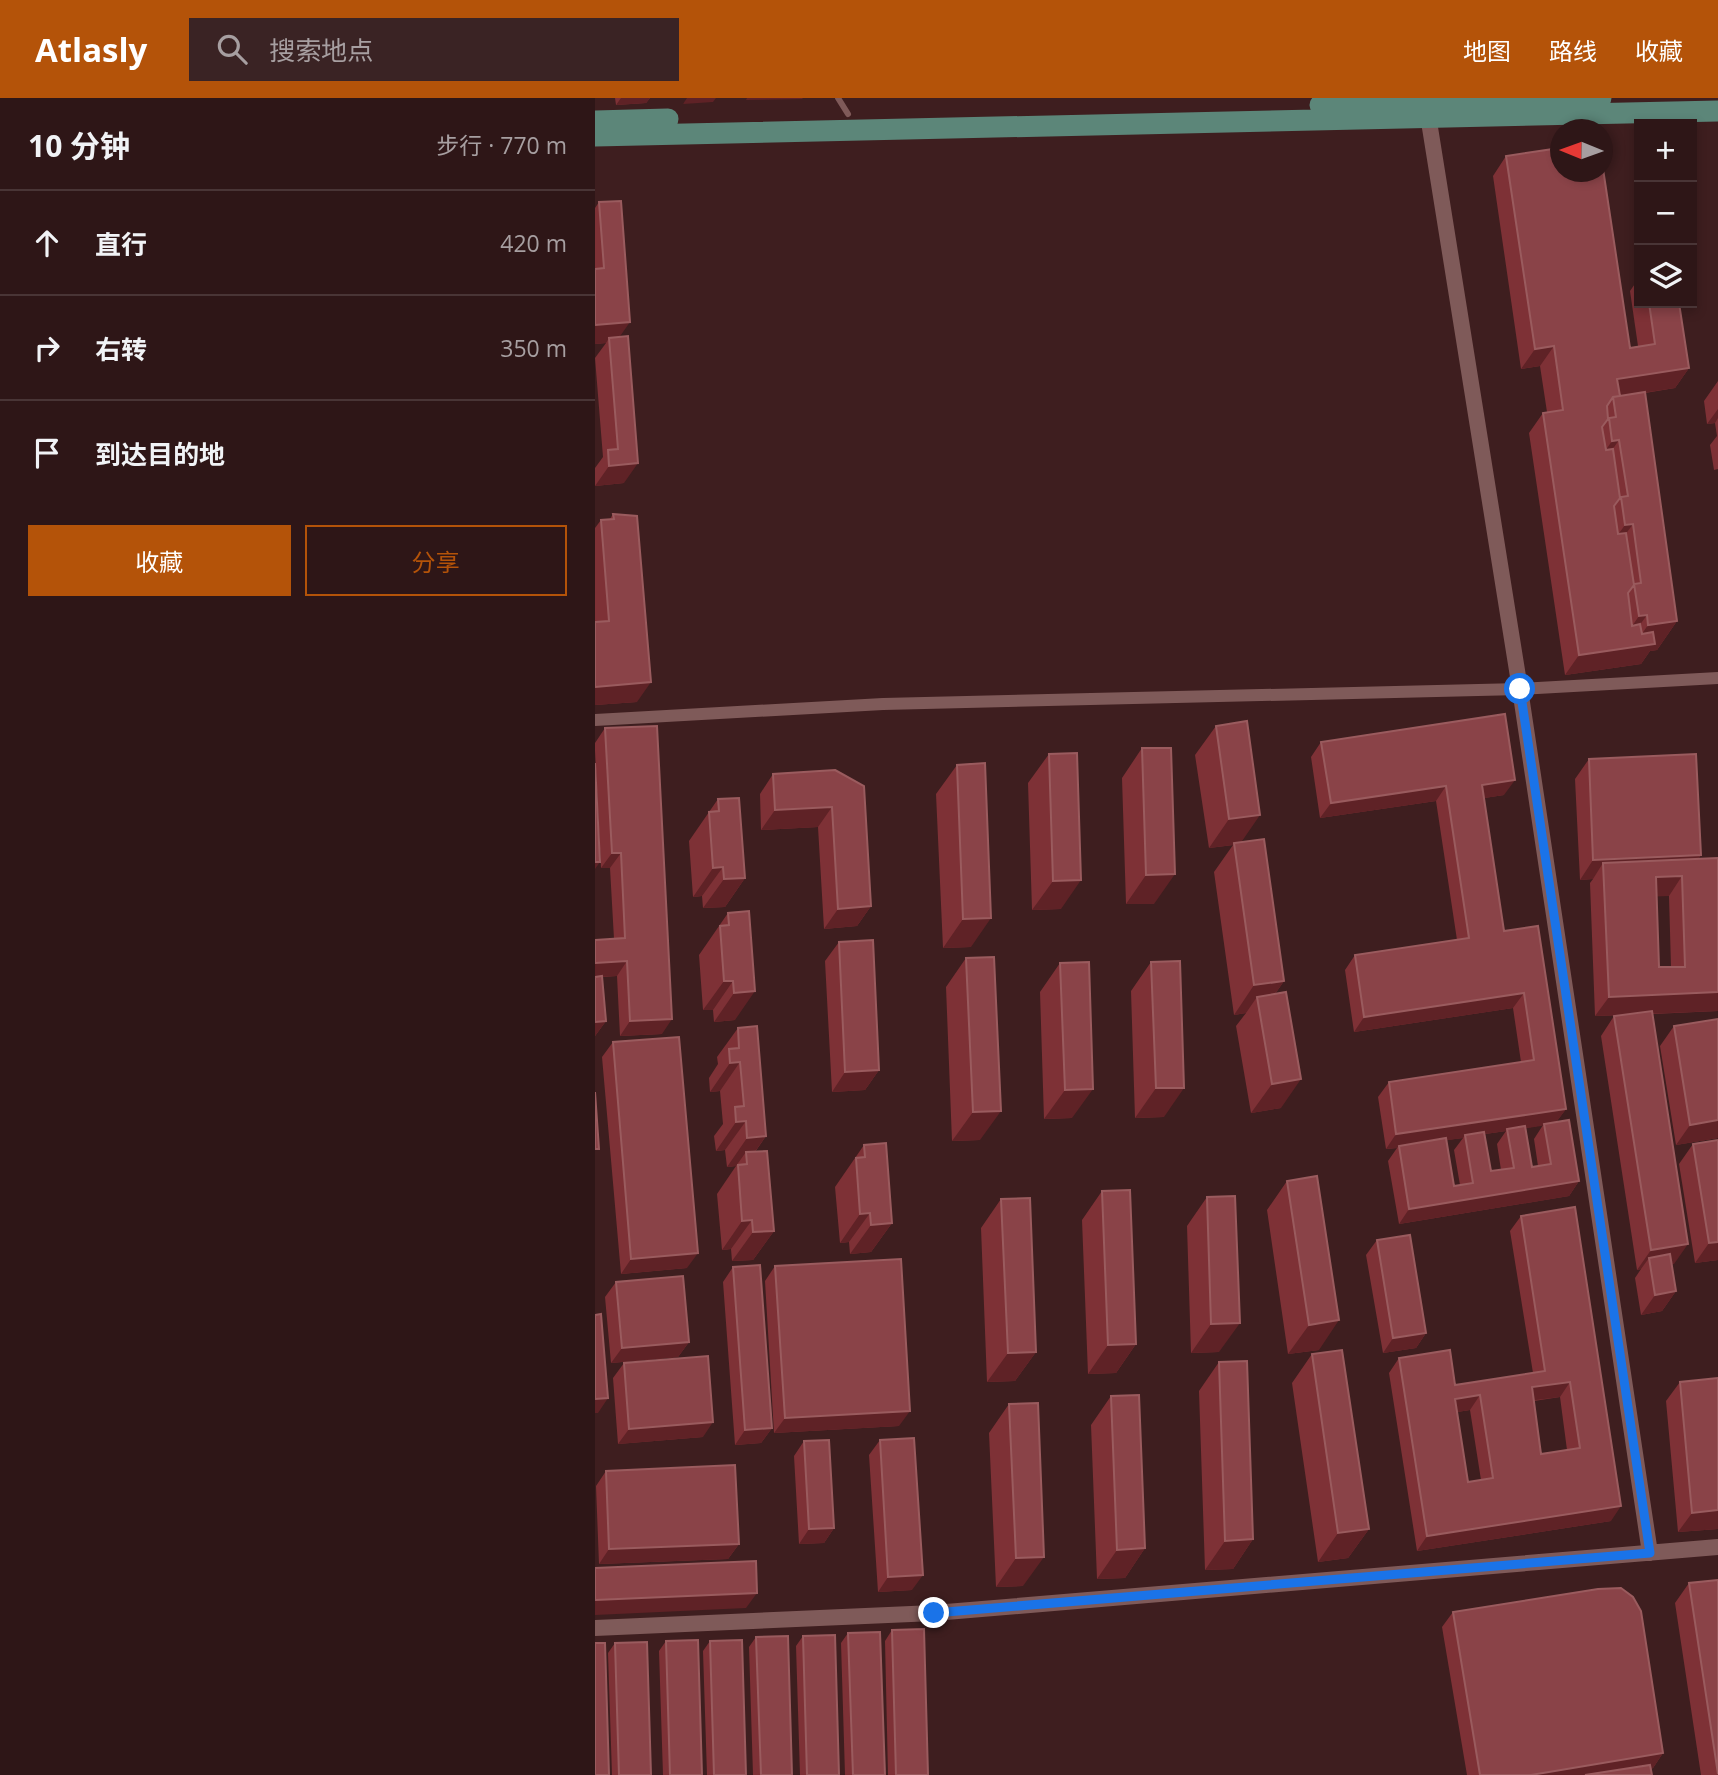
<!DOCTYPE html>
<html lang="zh">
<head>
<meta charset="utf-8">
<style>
  body { margin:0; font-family:"Open Sans","Noto Sans SC",sans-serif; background:#3a2324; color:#f1f3f6 }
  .controls { position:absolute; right:21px; top:21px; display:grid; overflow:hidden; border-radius:0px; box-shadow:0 4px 10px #0003 }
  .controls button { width:63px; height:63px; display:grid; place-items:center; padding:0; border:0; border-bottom:2px solid #493536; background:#2e1617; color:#f1f3f6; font:35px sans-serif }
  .compass { position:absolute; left:955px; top:21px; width:63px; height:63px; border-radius:50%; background:#2e1617; box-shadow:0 4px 10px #0003; rotate:271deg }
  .stop { position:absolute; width:21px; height:21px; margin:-16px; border:5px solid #1a73e8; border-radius:50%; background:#fff }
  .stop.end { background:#1a73e8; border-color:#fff; box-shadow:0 2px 7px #0008 }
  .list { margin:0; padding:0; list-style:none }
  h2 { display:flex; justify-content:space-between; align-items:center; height:91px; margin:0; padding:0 28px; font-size:30px }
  h2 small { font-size:23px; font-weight:400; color:#a79fa1 }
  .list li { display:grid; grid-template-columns:46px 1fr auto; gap:21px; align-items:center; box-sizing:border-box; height:105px; padding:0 28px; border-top:2px solid #493536 }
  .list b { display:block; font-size:26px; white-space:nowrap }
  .list em { font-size:23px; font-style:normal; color:#a79fa1 }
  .actions { display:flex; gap:14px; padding:21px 28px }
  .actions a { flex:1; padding:16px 0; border:2px solid #b45309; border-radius:0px; text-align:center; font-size:24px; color:#b45309 }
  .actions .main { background:#b45309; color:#fff }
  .icon { flex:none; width:38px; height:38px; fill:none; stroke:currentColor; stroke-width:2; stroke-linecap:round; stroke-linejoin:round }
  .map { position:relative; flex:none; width:1123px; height:1677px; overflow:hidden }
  header { display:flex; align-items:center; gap:42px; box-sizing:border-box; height:98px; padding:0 35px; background:#b45309; color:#fff }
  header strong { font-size:33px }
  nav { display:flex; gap:38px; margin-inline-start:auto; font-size:24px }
  .search { width:490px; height:63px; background:#3a2324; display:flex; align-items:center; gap:18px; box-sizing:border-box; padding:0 24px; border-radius:0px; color:#a79fa1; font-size:26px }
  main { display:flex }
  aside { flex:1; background:#2e1617 }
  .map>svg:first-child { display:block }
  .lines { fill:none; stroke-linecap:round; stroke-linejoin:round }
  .service { stroke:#7f5a59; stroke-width:6 }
  .minor { stroke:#7f5a59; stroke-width:12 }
  .tertiary { stroke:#7f5a59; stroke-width:16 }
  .primary { stroke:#5c8679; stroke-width:21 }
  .wall { fill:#7e3136; fill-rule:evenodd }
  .shaded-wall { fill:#5f2226 }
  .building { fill:#8a4348; stroke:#9a5b5e; stroke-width:2; fill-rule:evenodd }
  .route { stroke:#1a73e8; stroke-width:9 }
</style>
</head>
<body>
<header>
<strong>Atlasly</strong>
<div class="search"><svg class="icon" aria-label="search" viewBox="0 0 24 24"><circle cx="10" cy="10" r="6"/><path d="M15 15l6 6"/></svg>搜索地点</div>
<nav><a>地图</a><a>路线</a><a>收藏</a></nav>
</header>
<main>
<aside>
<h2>10 分钟<small>步行 · 770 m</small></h2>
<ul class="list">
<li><svg class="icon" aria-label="ahead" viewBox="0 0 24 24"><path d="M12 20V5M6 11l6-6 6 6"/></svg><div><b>直行</b></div><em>420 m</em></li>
<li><svg class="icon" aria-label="right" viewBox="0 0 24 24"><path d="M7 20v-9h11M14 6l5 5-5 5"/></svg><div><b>右转</b></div><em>350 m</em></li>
<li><svg class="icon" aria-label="arrive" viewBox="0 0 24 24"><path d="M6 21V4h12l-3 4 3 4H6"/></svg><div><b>到达目的地</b></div></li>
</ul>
<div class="actions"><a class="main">收藏</a><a>分享</a></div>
</aside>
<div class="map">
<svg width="1123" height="1677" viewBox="0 0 1123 1677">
  <rect width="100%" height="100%" fill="#3e1e1f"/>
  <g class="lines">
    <path class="service" d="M243 0 253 16"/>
    <path class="minor" d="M0 622 288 606 925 591 1123 580"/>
    <path class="tertiary" d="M832 11 925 591 1055 1455
      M0 1530 339 1515 1123 1449"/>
    <path class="primary" d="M725 7 1006 0
      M0 23 73 21
      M0 38 1123 13"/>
  </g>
  <path class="wall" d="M20 0H55L51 5 21 7Z
    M911 58 1035 250 1043 248 1035 193 1044 180V205H1084L1094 270 1080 290 1050 295 1082 523 1062 552 1055 553 1046 566 970 577 934 335 948 315 952 314 945 268 926 271 898 78Z
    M4 104 24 239 29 385 0 388V370L8 359 0 260 11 245 0 246V110Z
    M1123 283V371L1119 372 1115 347 1122 338 1120 325 1112 326 1109 303Z
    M18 416 42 604 0 607V430L6 422 15 421Z
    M621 628 646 744 689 883 680 896 686 1010 656 1015 641 928 651 915 639 917 619 774 638 747 614 750 600 657Z
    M10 630 67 936 25 938 22 878 7 879 11 923 0 938V842L19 841 15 770H6L0 653V645Z
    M726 644 909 697 889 700 909 833 971 1011 961 1024 984 1083 974 1098 804 1126 793 1063 802 1050 791 1051 783 999 794 984 926 964 918 910 759 934 750 872 760 857 862 842 841 703 725 720 716 659ZM948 1027 939 1041 943 1068 937 1069 931 1030ZM911 1033 902 1046 906 1072 896 1073 890 1036ZM868 1040 859 1052 865 1087 859 1088 851 1042Z
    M547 650 559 806H531L527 680Z
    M454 656 466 811 437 812 433 685Z
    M994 661 1106 757 1103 761 1123 760V913L1058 916 1079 1166H1077L1081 1193 1067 1213 1046 1217 1040 1180 1046 1171 1042 1172 1006 938 1019 918 1028 917 1000 918 995 785 998 781 985 782 980 681ZM1062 798H1074L1076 869H1064Z
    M362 667 376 849 348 850 341 696Z
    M240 672 276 808 262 828 229 831 223 729 166 732 165 696 178 676Z
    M123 701 150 780 130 809 108 810 107 798 98 799 94 743Z
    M154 813 140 922 119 924 118 912H108L104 857 133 815Z
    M244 844 284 972 270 992 237 994 230 863Z
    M371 860 385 1042 357 1043 351 889Z
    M556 864 569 1019 540 1020 536 893Z
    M465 865 477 1020 449 1021 445 894Z
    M1123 921V1040L1081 1047 1065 948 1079 928Z
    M143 930 171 1038 160 1054 179 1133 158 1162 137 1163 136 1151 127 1152 122 1096 141 1068 132 1069 130 1052 121 1053 119 1038 128 1026 125 993 115 994 114 980 123 966 122 959Z
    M18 944 92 1170 26 1176 7 959Z
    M1098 1046 1123 1162 1100 1165 1084 1066Z
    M269 1047 297 1125 276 1154 255 1156 254 1144 245 1145 240 1089Z
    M692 1083 724 1252 693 1256 672 1112Z
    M507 1093 541 1246 521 1275 493 1276 487 1122Z
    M612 1099 624 1254 596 1255 592 1128Z
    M406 1101 441 1254 420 1283 392 1284 386 1130Z
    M926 1118 1016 1423 822 1453 794 1275 804 1260 860 1287 938 1275 915 1133ZM965 1299 972 1352 946 1356 939 1303ZM875 1312 886 1382 873 1384 862 1314Z
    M782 1142 831 1235 821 1250 788 1255 771 1157Z
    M180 1168 304 1328 179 1335 170 1183Z
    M138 1169 177 1330 166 1345 140 1347 128 1184Z
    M21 1184 94 1244 83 1259 16 1265 10 1199Z
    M717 1256 774 1431 753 1460 723 1464 697 1285Z
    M624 1264 658 1441 638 1471 610 1472 604 1293Z
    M29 1265 108 1339 23 1346 18 1280Z
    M1085 1284 1123 1431 1083 1434 1071 1303Z
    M516 1298 550 1450 530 1480 502 1481 496 1327Z
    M414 1306 428 1488 401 1489 394 1335Z
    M285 1342 317 1492 283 1494 274 1357Z
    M209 1343 239 1430 229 1445 204 1446 199 1358Z
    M11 1373 144 1446 133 1461 4 1466 1 1388Z
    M1094 1485 1123 1677H1106L1080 1505Z
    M858 1514 1068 1655 1058 1670 1056 1671 1057 1677H872L847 1529Z
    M297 1532 333 1677H293L290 1543Z
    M253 1535 290 1677H250L246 1545Z
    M208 1538 244 1677H205L201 1548Z
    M161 1539 197 1677H158L154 1549Z
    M71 1543 107 1677H68L64 1553Z
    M115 1543 151 1677H112L108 1553Z
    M20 1545 56 1677H17L13 1555Z"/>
  <path class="shaded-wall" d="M26 0H55L51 5 21 7Z
    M92 0H121L118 4 88 6Z
    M152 0H208L207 1 151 2Z
    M35 224 21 244 14 240 11 245 0 246V227Z
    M959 248 945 268 926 271 940 251Z
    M1094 270 1080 290 1009 301 1022 281Z
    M1123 311V320L1120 325 1112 326Z
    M1024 342 1004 371 997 372 1017 343Z
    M43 365 29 385 0 388 14 368Z
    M1038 426 1017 455 1009 456 1030 427Z
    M1052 517 1031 546 1024 547 1044 518Z
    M1082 523 1062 552 1055 553 1046 566 970 577 984 557 1038 549 1053 527Z
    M56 584 42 604 0 607V589Z
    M920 682 909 697 877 702 887 687Z
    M851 688 841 703 725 720 736 705Z
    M237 709 223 729 166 732 180 712Z
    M665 717 645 746 639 745 638 747 614 750 634 721Z
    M17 755H26L15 770H6Z
    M1106 757 1092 776 1008 765 998 781 985 782 998 762Z
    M0 764H5L0 771Z
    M128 769 107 798 98 799 118 770Z
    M580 776 559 806H531L551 777Z
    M1087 778 1074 798 1047 799 1061 779Z
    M150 780 130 809 108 810 129 781Z
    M486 782 466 811 437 812 458 783Z
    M276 808 262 828 229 831 243 811Z
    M396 820 376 849 348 850 368 821Z
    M32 863 22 878 0 879V865Z
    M129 883H138L118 912H108Z
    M689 883 669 912 662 899 651 915 639 917 659 887Z
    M160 893 140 922 119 924 139 895Z
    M1123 894V913L1000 918 1014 899Z
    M929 895 918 910 759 934 769 919Z
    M77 921 67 936 25 938 35 923Z
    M11 923 0 938V924Z
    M145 964 125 993 115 994 135 965Z
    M284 972 270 992 237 994 250 974Z
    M706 981 686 1010 656 1015 677 986Z
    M561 990H589L569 1019 540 1020Z
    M498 991 477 1020 449 1021 470 992Z
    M971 1011 960 1026 913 1033 912 1031 911 1033 870 1039V1037L868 1040 804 1049V1048L802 1050 791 1051 801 1036Z
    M406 1013 385 1042 357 1043 378 1014Z
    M1123 1022V1040L1081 1047 1095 1027Z
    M151 1023 130 1052 121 1053 141 1024Z
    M171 1038 152 1065 151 1054 141 1068 132 1069 152 1040Z
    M984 1083 974 1098 804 1126 814 1111Z
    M275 1115 254 1144 245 1145 265 1116Z
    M157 1122 136 1151 127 1152 147 1123Z
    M297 1125 276 1154 255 1156 276 1127Z
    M179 1133 158 1162 137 1163 158 1134Z
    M1123 1144V1162L1100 1165 1114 1145Z
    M1093 1146 1079 1166 1055 1170 1054 1160 1046 1171 1042 1172 1056 1152Z
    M103 1155 92 1170 26 1176 36 1161Z
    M1081 1193 1067 1213 1046 1217 1060 1197Z
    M744 1222 724 1252 693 1256 714 1227Z
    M645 1225 624 1254 596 1255 616 1226Z
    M831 1235 821 1250 788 1255 798 1240Z
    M94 1244 83 1259 16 1265 27 1250Z
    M541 1246 521 1275 493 1276 513 1247Z
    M441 1254 420 1283 392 1284 413 1255Z
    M975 1284 965 1299 926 1304 937 1289Z
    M885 1297 875 1312 849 1316 860 1301Z
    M13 1300 3 1315H0V1301Z
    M315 1313 304 1328 179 1335 190 1320Z
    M118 1324 108 1339 23 1346 34 1331Z
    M177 1330 166 1345 140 1347 150 1332Z
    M1026 1408 1016 1423 822 1453 832 1438Z
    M1123 1412V1431L1083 1434 1097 1415Z
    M239 1430 229 1445 204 1446 214 1431Z
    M774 1431 753 1460 723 1464 743 1435Z
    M658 1441 638 1471 610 1472 630 1443Z
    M144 1446 133 1461 4 1466 14 1451Z
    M550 1450 530 1480 502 1481 522 1452Z
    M449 1459 428 1488 401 1489 421 1460Z
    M328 1477 317 1492 283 1494 293 1479Z
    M162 1495 151 1510 0 1517V1502Z
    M1068 1655 1058 1670 1016 1677H936Z"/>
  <path class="building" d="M965 50V74H1007V64L1035 250 1060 246 1054 205H1084L1094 270 1022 281 1025 298 1018 299 1012 308 1013 321 1007 329 1011 352 1018 351 1025 400 1019 408 1023 436 1031 435 1039 487 1033 495 1037 528 1045 526 1047 536 1058 534 1060 546 984 557 948 315 968 312 959 248 940 251 911 58Z
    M26 103 35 224 0 227V171L9 170 4 104Z
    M33 238 43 365 14 368 13 352 23 351 14 240Z
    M1050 294 1082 523 1053 527 1052 517 1044 518 1039 486 1046 485 1038 426 1030 427 1026 399 1033 398 1024 342 1017 343 1014 320 1021 319 1018 299Z
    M18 416 42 418 56 584 0 589V524L14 523 6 422 19 421Z
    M910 616 920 682 887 687 909 833 943 828 971 1011 801 1036 794 984 939 962 929 895 769 919 760 857 874 840 851 688 736 705 726 644Z
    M652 623 665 717 634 721 621 628Z
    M62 628 77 921 35 923 32 863 0 865V842L30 840 26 755H17L10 630Z
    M547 650H576L580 776 551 777Z
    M482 655 486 782 458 783 454 656Z
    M1101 656 1106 757 998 762 994 661Z
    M0 665 5 764H0Z
    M390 665 396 820 368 821 362 667Z
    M240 672 269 688 276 808 243 811 237 709 180 712 178 676Z
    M144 700 150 780 129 781 128 769 118 770 114 714 124 713 123 701Z
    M669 741 689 883 659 887 639 745Z
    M1123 760V894L1014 899 1008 765ZM1087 778 1090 869H1064L1061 779Z
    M154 813 160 893 139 895 138 883H129L125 828 134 827 133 815Z
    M278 842 284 972 250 974 244 844Z
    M399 859 406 1013 378 1014 371 860Z
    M585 863 589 990H561L556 864Z
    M494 864 498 991 470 992 465 865Z
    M7 878 11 923 0 924V879Z
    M691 894 706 981 677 986 662 899Z
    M1057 913 1093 1146 1056 1152 1019 918Z
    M1123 921V1022L1095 1027 1079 928Z
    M162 928 171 1038 152 1040 151 1023 141 1024 140 1009 149 1008 145 964 135 965 134 951 144 950 143 930Z
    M84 939 103 1155 36 1161 18 944Z
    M0 994 4 1051H0Z
    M974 1022 984 1083 814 1111 804 1048 851 1040 859 1088 878 1085 870 1037 889 1034 896 1073 919 1070 912 1031 930 1028 937 1069 956 1066 949 1026Z
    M1123 1042V1144L1114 1145 1098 1046Z
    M291 1045 297 1125 276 1127 275 1115 265 1116 261 1060 270 1059 269 1047Z
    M172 1053 179 1133 158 1134 157 1122 147 1123 143 1067 152 1066 151 1054Z
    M722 1078 744 1222 714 1227 692 1083Z
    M535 1092 541 1246 513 1247 507 1093Z
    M640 1098 645 1225 616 1226 612 1099Z
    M435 1100 441 1254 413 1255 406 1101Z
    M980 1109 1026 1408 832 1438 804 1260 855 1252 860 1287 950 1273 926 1118ZM975 1284 985 1350 946 1356 937 1289ZM885 1297 898 1380 873 1384 860 1301Z
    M815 1137 831 1235 798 1240 782 1142Z
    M1075 1156 1081 1193 1060 1197 1054 1160Z
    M306 1161 315 1313 190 1320 180 1168Z
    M165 1167 177 1330 150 1332 138 1169Z
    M88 1178 94 1244 27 1250 21 1184Z
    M6 1216 13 1300 0 1301V1217Z
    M747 1252 774 1431 743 1435 717 1256Z
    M113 1258 118 1324 34 1331 29 1265Z
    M652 1263 658 1441 630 1443 624 1264Z
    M1123 1280V1412L1097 1415 1085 1284Z
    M544 1297 550 1450 522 1452 516 1298Z
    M443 1305 449 1459 421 1460 414 1306Z
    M319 1340 328 1477 293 1479 285 1342Z
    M234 1342 239 1430 214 1431 209 1343Z
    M140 1367 144 1446 14 1451 11 1373Z
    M161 1463 162 1495 0 1502V1470Z
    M1123 1482V1676L1094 1485Z
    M1026 1490 1038 1499 1046 1513 1068 1655 936 1677H885L858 1514 1003 1491Z
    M329 1531 333 1677H301L297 1532Z
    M285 1534 290 1677H258L253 1535Z
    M240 1537 244 1677H212L208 1538Z
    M193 1538 197 1677H166L161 1539Z
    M103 1542 107 1677H75L71 1543Z
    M147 1542 151 1677H119L115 1543Z
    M52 1544 56 1677H24L20 1545Z
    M0 1545H10L14 1677H0Z
    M1055 1667 1057 1677H990Z"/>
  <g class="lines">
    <path class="route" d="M339 1515 1055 1455 925 591"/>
  </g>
</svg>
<div class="controls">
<button>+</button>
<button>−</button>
<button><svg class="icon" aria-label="layers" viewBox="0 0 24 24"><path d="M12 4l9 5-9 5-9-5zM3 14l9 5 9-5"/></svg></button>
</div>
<svg class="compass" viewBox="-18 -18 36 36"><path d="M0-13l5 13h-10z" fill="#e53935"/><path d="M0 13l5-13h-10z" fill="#a79fa1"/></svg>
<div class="stop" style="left:925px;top:591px"></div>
<div class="stop end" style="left:339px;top:1515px"></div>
</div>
</main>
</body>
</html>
